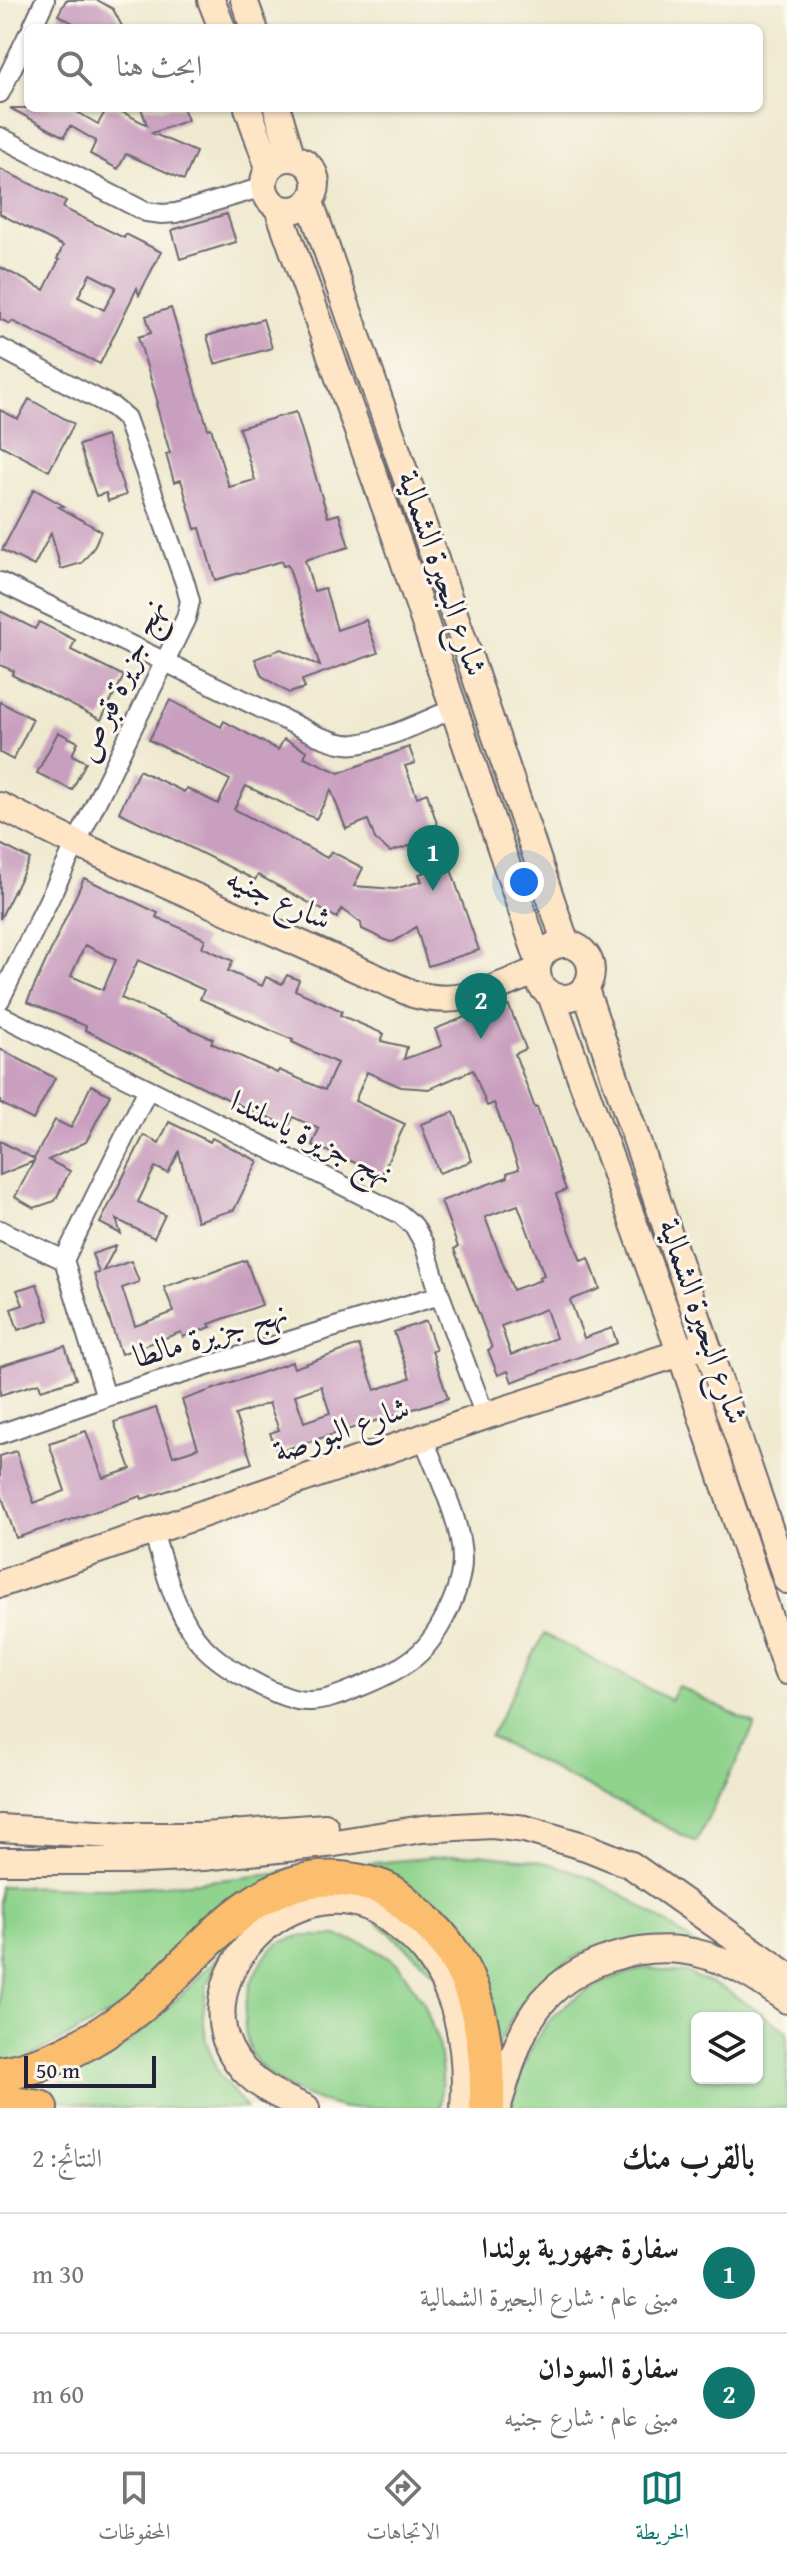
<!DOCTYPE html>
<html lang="ar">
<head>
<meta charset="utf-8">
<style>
  body { margin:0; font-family:"Gentium Book Plus",Amiri,serif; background:#f6f6f6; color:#222; direction:rtl }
  .controls { position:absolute; right:24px; bottom:24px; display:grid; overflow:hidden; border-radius:12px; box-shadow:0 2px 6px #0004 }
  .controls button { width:72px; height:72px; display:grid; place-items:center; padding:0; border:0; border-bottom:2px solid #e0e0e0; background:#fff; color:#222; font:40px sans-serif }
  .scale { position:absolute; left:24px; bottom:20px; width:132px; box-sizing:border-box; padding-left:8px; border:4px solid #22223b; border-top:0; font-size:22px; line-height:28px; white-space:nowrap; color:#22223b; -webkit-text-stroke:6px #fbf7ec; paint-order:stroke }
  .you { position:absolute; left:524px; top:882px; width:28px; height:28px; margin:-20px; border:6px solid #fff; border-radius:50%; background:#1a73e8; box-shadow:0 0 0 12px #1a73e833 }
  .badge { display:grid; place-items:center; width:52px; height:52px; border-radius:50%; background:#0f766e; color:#fff; font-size:26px; font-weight:700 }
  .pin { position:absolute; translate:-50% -66px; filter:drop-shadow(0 2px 4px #0008) }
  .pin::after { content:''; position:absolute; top:42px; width:28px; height:24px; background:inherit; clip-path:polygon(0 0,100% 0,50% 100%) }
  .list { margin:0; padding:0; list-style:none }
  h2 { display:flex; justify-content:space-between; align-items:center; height:104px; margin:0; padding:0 32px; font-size:34px }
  h2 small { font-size:26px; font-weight:400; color:#767676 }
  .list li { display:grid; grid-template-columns:52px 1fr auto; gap:24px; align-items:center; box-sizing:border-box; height:120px; padding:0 32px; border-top:2px solid #e0e0e0 }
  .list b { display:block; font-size:30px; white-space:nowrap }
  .list p { margin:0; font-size:26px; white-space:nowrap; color:#767676 }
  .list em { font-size:26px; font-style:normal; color:#767676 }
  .icon { flex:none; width:44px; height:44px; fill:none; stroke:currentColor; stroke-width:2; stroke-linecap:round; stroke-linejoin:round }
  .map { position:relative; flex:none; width:787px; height:2108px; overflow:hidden; direction:ltr }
  .search { position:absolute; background:#fff; box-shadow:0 2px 6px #0004; left:24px; right:24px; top:24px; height:88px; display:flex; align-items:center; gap:20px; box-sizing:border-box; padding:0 28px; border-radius:12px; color:#767676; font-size:30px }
  .sheet { height:344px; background:#fff }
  nav { display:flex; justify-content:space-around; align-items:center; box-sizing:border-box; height:112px; border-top:2px solid #e0e0e0; background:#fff; font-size:22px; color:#767676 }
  nav a { display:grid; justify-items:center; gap:4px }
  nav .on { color:#0f766e }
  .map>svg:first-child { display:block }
  .grass { fill:#8fd38c; stroke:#587a64; stroke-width:2; fill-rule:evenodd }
  .building { fill:#c99fbf; fill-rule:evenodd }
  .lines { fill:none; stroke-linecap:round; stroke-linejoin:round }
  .street-casing { stroke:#6a686f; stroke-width:22 }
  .secondary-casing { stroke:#6a686f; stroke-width:30 }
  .highway-casing { stroke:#6a686f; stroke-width:38 }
  .street { stroke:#fff; stroke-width:18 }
  .secondary { stroke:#fde5c5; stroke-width:26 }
  .highway { stroke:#fabe6e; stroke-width:34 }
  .labels { text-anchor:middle; stroke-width:6; stroke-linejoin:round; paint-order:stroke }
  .street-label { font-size:32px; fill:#22223b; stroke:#fbf7ec }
</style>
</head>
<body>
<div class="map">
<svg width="787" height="2108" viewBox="0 0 787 2108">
  <rect width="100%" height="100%" fill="#fbf7ec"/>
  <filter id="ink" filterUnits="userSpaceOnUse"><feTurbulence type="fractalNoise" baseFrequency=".0125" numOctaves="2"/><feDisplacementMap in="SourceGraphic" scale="16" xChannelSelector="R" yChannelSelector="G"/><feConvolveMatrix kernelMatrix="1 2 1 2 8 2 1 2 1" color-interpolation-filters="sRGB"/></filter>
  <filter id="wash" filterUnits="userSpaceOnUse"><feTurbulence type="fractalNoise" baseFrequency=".006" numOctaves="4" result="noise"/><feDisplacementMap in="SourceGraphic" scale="32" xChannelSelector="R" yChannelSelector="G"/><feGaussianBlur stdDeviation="1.8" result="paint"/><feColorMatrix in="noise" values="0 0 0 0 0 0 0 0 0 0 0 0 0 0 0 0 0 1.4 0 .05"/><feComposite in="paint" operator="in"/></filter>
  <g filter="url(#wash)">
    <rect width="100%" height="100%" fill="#efe9cf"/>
    <path class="grass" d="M544 1634 670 1700 678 1686 755 1725 696 1842 490 1737Z
      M477 1854C497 1856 518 1858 538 1861 600 1873 655 1914 704 1951 674 1950 636 1944 606 1946 575 1949 535 1985 518 2009 506 2026 498 2045 490 2064L485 2018 325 1875 123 2008 0 2072V1886C45 1886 91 1890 135 1887 249 1880 363 1861 477 1854Z
      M300 1936H336L366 1944 398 1964 424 2004 438 2042 442 2073 440 2108H346C314 2101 281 2090 259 2064 232 2034 246 1968 277 1945 282 1940 293 1939 300 1936Z
      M224 1951 207 1984 203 2015 206 2041 218 2073 246 2108H113L30 2097C59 2084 92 2069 118 2050 157 2022 190 1985 224 1951Z
      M645 1968 687 1973 726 1990 787 2031V2108H511C531 2024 562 1991 645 1968ZM697 2018H757V2078H697Z"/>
    <g id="blocks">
      <path class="building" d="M66 0H97L113 9 123 28H82L58 15Z
        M10 108H70L98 124 107 108H115L147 125 141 108H183L188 120 152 133 196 152 184 180 126 154 118 169 90 154 96 141 70 126 64 137Z
        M0 169 66 201 63 208 124 238 126 234 161 252 139 295 137 288 100 364 12 321 10 324 0 319V267L44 290 59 260 57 259 63 246 0 214ZM90 274 116 287 104 310 78 297Z
        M227 214 236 242 180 259 172 230Z
        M171 308 208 429 211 428 229 487 255 480 239 428 296 412 328 517 339 514 349 547 305 560 314 591 325 588 337 630 366 620 378 653 302 680 305 688 289 693 262 676 255 659 281 649 320 666 288 565 283 566 282 561 215 580 200 528 195 529 181 480 174 482 166 454 170 453 156 404 158 403 138 337 151 333 146 316Z
        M263 319 272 348 215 364 207 336Z
        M29 399 74 424 49 471 0 445V410L18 419Z
        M106 436 126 495 108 501 106 493 96 496 79 445Z
        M34 489 64 506 59 507 101 531 94 547 82 563 61 569 51 533 34 566 2 550Z
        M0 611 35 629 39 622 75 640 71 650 124 676 101 720 12 675 14 671 0 665Z
        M170 700 221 727 224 721 278 750 284 739 307 751 304 757 339 773 409 747 415 763 405 766 417 797 427 793 441 836 390 852 375 839 368 820 346 829 331 790 316 819 246 786 234 809 327 858 331 851 363 868 354 886 395 889 422 881 419 874 449 864 479 950 428 966 416 927 395 941 390 942 362 929 361 923 342 909 337 918 258 875 255 880 119 812 139 770 184 792 187 788 218 804 230 780 149 740Z
        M0 702 33 719 13 760 0 753Z
        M58 732 78 742 72 755 86 762 72 790 37 773Z
        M0 844 30 859 0 919Z
        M84 878 158 913 156 917 205 939 202 947 233 961 228 971 262 986 266 977 282 984 287 975 299 980 295 990 342 1011 340 1015 384 1034 381 1041 407 1047 404 1059 442 1046 435 1029 475 1013 477 1018 509 1006 526 1049 515 1054 535 1108 537 1107 566 1190 556 1194 581 1261 589 1258 600 1289 570 1300 584 1338 612 1328 617 1343 512 1382 508 1371 498 1375 488 1350 492 1348 454 1249 458 1247 441 1201 508 1177 507 1173 519 1169 494 1103 487 1106 473 1070 429 1089 401 1087 367 1072 355 1101 405 1124 382 1174 312 1145 319 1129 293 1117 289 1126 242 1106 85 1030 86 1026 27 1002ZM85 945 116 960 103 990 71 976ZM138 960 204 990 200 999 293 1040 292 1042 337 1063 325 1090 279 1070 277 1073 211 1043 213 1039 121 998ZM518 1205 544 1275 539 1277 541 1280 513 1290 485 1217ZM546 1309 556 1338 511 1355 501 1326Z
        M0 1049 55 1078 33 1120 0 1103Z
        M91 1085 110 1095 86 1142 48 1160 70 1171 55 1201 34 1208 15 1197 34 1161 0 1175V1141L34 1159 55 1120 71 1128Z
        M454 1112 472 1161 439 1173 421 1124Z
        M169 1122 210 1142 212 1138 258 1161 234 1210 197 1221 179 1152 168 1173 155 1167 138 1202 165 1215 154 1238 116 1219 121 1234 100 1223 144 1135 159 1143Z
        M116 1246 103 1271 131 1261 139 1282 122 1288 135 1326 174 1312 164 1287 195 1276 196 1278 246 1260 262 1305 209 1324 211 1327 183 1337 181 1332 121 1354 94 1274 99 1273 92 1254Z
        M37 1284 49 1320 18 1330 11 1309 23 1305 17 1290Z
        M426 1321 436 1350 432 1351 448 1398 277 1452 270 1433 279 1430 269 1403 235 1415 252 1463 142 1499 141 1496 16 1538 0 1491V1456L16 1451 34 1503 65 1491 49 1443 86 1431 103 1478 131 1469 114 1422 156 1408 173 1456 198 1448 182 1400 292 1362 294 1368 359 1345 375 1390 410 1378 394 1332ZM321 1386 330 1413 304 1422 295 1395Z
        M65 1346 76 1379 41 1390 39 1383 0 1395V1366Z"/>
    </g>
  </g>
  <g filter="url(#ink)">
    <use href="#blocks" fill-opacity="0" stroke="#6a686f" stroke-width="2"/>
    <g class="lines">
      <g class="street-casing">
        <path id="street" d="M32 28 45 0
          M0 93 28 35
          M0 137 146 212 162 214 176 213 263 187
          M0 348 113 407 126 418 185 583 190 601 186 618 0 1000
          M0 582 318 736C330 740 343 746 356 744 384 741 426 720 453 709
          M0 1015 400 1214 414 1226 424 1244 440 1295 485 1416
          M0 1230 64 1260 106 1397
          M64 1260 148 1089
          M0 1434 106 1397 440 1295
          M152 1529C165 1568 175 1616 203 1646 221 1666 283 1703 310 1701 326 1701 342 1694 357 1688 375 1681 395 1672 411 1660 437 1642 462 1590 462 1559 462 1522 436 1472 423 1437"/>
      </g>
      <g class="secondary-casing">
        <path id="secondary" d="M211 0 222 28
          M244 0 254 28
          M248 108 269 168
          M277 108 292 158
          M264 184a26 26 0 1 1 52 0a26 26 0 1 1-52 0Z
          M310 202 466 648 566 944
          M278 208 397 540 539 961
          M0 806 77 844 413 994C462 1008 492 988 537 971
          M537 971a27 27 0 1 1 54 0a27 27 0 1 1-54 0Z
          M585 989 787 1580
          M551 995 681 1354 787 1671
          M0 1584 485 1416 705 1345
          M0 1828 129 1836H203L325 1827
          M0 1861H126L203 1857 335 1843 422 1829 492 1825 525 1829 586 1847 631 1865 787 1975
          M306 2108C283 2098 262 2089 244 2070 173 1991 285 1866 375 1910 382 1913 389 1920 395 1924 407 1933 417 1941 426 1953 460 1998 468 2053 464 2108
          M497 2108C509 2072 518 2030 543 2001 561 1981 585 1966 610 1958 680 1936 730 1957 787 2000"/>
      </g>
      <g class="highway-casing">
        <path id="highway" d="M0 2074C50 2066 96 2041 136 2009 202 1957 254 1865 350 1880 363 1882 379 1885 391 1892 401 1898 410 1908 419 1915 477 1963 489 2037 487 2108
          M0 2102 40 2108"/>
      </g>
      <use href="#street" class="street"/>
      <use href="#secondary" class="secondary"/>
      <use href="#highway" class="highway"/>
    </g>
  </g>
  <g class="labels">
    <g class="street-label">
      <text transform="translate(443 573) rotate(71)" y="11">شارع البحيرة الشمالية</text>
      <text transform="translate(120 680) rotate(-66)" y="11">نهج جزيرة قبرص</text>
      <text transform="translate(279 898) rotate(24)" y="11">شارع جنيه</text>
      <text transform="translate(312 1137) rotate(26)" y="11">نهج جزيرة ياسلندا</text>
      <text transform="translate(704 1321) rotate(71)" y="11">شارع البحيرة الشمالية</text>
      <text transform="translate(210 1334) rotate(-17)" y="11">نهج جزيرة مالطا</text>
      <text transform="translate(341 1429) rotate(-19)" y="11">شارع البورصة</text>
    </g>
  </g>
</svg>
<div class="controls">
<button><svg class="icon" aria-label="layers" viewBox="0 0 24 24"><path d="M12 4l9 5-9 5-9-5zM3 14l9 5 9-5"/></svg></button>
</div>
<div class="scale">50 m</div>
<div class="you"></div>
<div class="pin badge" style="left:433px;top:891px">1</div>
<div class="pin badge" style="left:481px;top:1039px">2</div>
<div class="search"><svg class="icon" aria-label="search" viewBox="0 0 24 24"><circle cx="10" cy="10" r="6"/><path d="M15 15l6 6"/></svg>ابحث هنا</div>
</div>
<section class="sheet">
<h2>بالقرب منك<small>النتائج: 2</small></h2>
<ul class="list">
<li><span class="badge">1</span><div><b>سفارة جمهورية بولندا</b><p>مبنى عام · شارع البحيرة الشمالية</p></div><em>30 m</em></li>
<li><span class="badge">2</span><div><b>سفارة السودان</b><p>مبنى عام · شارع جنيه</p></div><em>60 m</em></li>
</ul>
</section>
<nav>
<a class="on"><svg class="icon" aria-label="map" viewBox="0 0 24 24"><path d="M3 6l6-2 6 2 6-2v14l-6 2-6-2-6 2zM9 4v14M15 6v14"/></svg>الخريطة</a>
<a><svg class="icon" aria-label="directions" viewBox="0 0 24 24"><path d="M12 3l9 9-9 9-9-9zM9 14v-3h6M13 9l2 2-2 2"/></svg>الاتجاهات</a>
<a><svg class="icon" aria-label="saved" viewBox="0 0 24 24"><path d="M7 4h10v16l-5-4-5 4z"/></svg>المحفوظات</a>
</nav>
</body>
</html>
